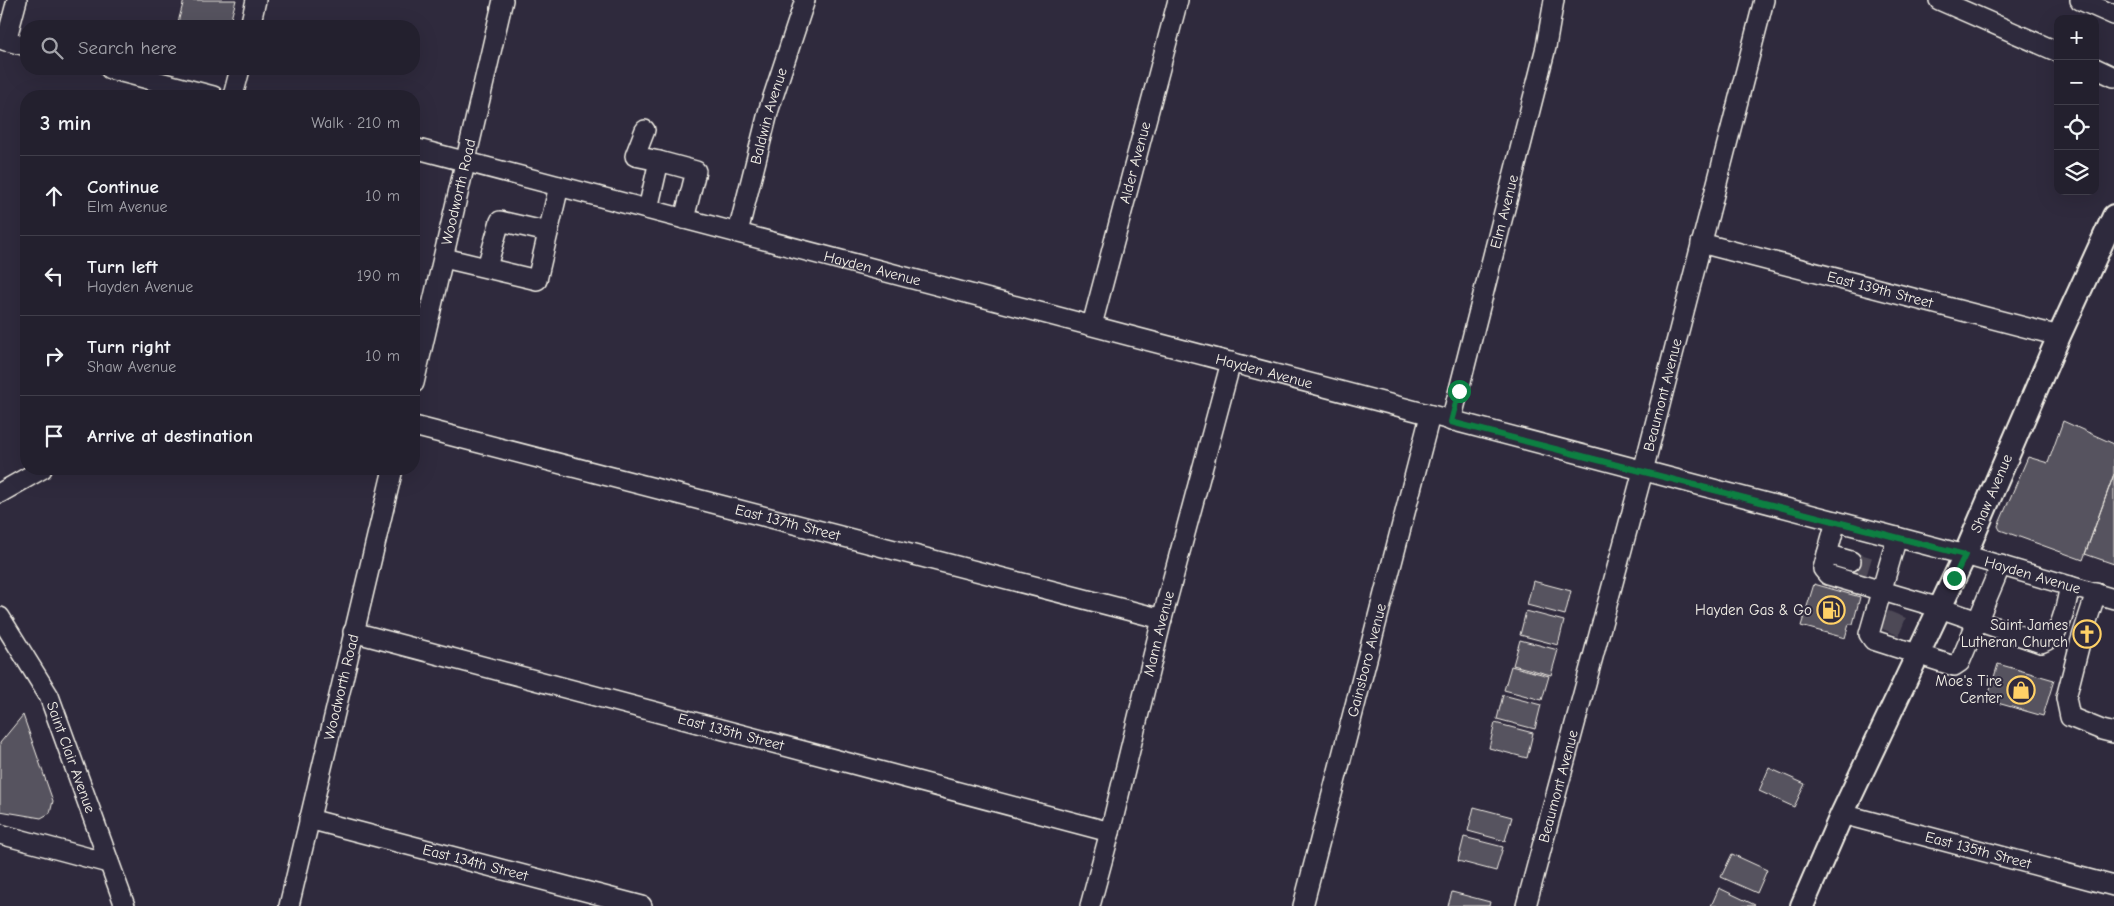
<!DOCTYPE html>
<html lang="en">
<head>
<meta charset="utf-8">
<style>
  body { margin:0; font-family:"Comic Neue",sans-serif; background:#2f2d3a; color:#f1f3f6 }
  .controls { position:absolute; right:15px; top:15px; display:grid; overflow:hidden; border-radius:10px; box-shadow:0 5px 20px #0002 }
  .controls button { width:45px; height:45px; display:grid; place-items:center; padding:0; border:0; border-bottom:1px solid #403e4a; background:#23202e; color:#f1f3f6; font:25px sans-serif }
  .stop { position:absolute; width:15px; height:15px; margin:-11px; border:4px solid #0b8043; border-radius:50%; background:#fff }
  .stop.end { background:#0b8043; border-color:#fff; box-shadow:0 1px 5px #0008 }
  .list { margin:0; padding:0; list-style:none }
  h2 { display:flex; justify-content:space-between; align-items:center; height:65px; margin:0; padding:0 20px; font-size:21px }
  h2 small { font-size:16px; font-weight:400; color:#a3a3aa }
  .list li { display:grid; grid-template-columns:32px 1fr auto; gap:15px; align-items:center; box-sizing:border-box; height:80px; padding:0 20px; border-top:1px solid #403e4a }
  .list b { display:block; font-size:19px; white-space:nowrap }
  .list p { margin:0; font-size:16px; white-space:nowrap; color:#a3a3aa }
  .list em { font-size:16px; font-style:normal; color:#a3a3aa }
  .icon { flex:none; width:28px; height:28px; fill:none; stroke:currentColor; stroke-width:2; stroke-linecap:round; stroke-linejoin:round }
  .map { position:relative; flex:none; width:2114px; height:906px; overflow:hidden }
  .search { position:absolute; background:#23202e; box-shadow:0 5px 20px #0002; left:20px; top:20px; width:400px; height:55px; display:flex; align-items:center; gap:12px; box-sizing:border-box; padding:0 18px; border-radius:20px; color:#a3a3aa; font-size:19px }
  .panel { position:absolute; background:#23202e; box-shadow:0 5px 20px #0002; left:20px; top:90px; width:400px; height:385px; border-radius:20px }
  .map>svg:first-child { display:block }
  .building { fill:#56525f; stroke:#f4f1e8 }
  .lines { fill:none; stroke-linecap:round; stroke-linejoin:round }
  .minor-tunnel { stroke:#4d4857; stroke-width:19; stroke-dasharray:19 9; stroke-linecap:butt }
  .minor-casing { stroke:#f4f1e8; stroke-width:22 }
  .major-casing { stroke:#f4f1e8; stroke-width:26 }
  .minor { stroke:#2f2a3d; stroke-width:19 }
  .major { stroke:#2f2a3d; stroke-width:22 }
  .route { stroke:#0b8043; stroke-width:6 }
  .labels { text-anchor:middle; stroke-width:4; stroke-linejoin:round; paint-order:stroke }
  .street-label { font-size:15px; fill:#f4f1e8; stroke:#2f2a3d }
  .poi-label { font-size:15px; fill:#f4f1e8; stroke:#2f2a3d; text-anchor:end }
</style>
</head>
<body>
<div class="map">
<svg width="2114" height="906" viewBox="0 0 2114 906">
  <rect width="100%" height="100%" fill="#2f2a3d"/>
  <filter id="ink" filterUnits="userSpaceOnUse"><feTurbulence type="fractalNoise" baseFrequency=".02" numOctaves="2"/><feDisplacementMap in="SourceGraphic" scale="10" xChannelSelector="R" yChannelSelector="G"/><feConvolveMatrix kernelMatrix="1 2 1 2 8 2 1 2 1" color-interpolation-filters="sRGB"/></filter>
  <g filter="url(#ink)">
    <path class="building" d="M184 0H236L229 26 206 21 205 26H177Z
      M2063 421 2114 444V474L2083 560 2000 530 1998 526 2028 457 2048 463Z
      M2114 474V564L2085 554Z
      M1533 581 1571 591 1565 615 1527 605Z
      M1814 584 1860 597 1853 624H1849L1845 638 1801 626Z
      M1526 611 1564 621 1558 645 1520 635Z
      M1520 640 1558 650 1551 675 1513 665Z
      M1998 664 2054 680 2043 716 1987 700Z
      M1511 666 1549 676 1542 700 1504 690Z
      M1503 695 1541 705 1535 729 1497 719Z
      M23 715 53 801 50 813 41 818 0 811V743Z
      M1495 723 1533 733 1527 758 1489 748Z
      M1769 768 1805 784 1794 807 1759 791Z
      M1474 807 1512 817 1505 841 1468 831Z
      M1464 837 1503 847 1496 871 1458 861Z
      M1732 854 1767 870 1757 893 1721 877Z
      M1719 888 1755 905 1754 906H1711Z
      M1452 892 1490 902 1489 906H1448Z"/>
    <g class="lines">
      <path class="minor-tunnel" d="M1851 561 1877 569
        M1890 632 1900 607"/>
      <g class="minor-casing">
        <g id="minor">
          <path d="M1939 0 2058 52"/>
          <path d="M2080 0 2114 15"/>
          <path d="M250 26 256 0"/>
          <path d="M0 39 26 46"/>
          <path d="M6 41 17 0"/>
          <path d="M2095 68 2114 77"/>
          <path d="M110 69 213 96"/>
          <path d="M233 96 240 69"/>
          <path d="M645 130 635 156 659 161"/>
          <path id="s1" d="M414 148 1965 555 2114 599"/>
          <path d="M648 209 659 161 696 171 684 219"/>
          <path id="s2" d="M738 232 769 109 805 0"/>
          <path id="s3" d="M1701 243 2059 336"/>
          <path d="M444 258 537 280 559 186"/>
          <path d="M487 267 500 221 548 232"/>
          <path id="s4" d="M1092 325 1178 0"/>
          <path id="s5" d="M414 383 503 0"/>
          <path id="s6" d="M1451 421 1546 47 1554 0"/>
          <path id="s7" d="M414 426 1162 619"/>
          <path d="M0 493 42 469"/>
          <path d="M1836 521 1823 569 1828 575 1940 608 2041 643C2063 636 2065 606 2070 586"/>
          <path d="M1897 537 1869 634 1873 640 1954 666 1960 662 2001 565"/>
          <path d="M1827 554 1851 561"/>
          <path d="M2096 593 2080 643 2066 698 2070 717 2102 730 2114 733"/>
          <path id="s8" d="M0 617 49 696 125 906"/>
          <path id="s9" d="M353 632 1110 832"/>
          <path id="s10" d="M1842 814 2114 886"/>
          <path id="s11" d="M309 819 642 906"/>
          <path d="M0 834 108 863"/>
          <path id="s12" d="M289 906 393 469"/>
          <path id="s13" d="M1090 906 1110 832 1162 619 1231 362"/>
          <path id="s14" d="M1303 906 1430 416"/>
          <path id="s15" d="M1526 906 1643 471 1764 0"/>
        </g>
      </g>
      <g class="major-casing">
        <g id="major">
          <path id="s16" d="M1802 906 1842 814 1965 555 2059 336 2114 216"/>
        </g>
      </g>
      <use href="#minor" class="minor"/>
      <use href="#major" class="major"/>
    </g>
  </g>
  <g class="lines" filter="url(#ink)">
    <path class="route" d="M1459 391 1451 422 1965 555 1954 578"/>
  </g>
  <defs>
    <g id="fuel-ring" transform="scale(1.4375)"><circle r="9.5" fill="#2f2a3d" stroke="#ffd166" stroke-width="1.5"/><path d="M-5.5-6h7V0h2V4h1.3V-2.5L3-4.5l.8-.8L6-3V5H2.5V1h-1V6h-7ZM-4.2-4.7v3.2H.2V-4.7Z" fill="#ffd166"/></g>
    <g id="church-ring" transform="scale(1.4375)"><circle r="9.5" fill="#2f2a3d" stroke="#ffd166" stroke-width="1.5"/><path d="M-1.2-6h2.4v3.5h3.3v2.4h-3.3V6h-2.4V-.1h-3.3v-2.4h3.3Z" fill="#ffd166"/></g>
    <g id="shop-ring" transform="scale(1.4375)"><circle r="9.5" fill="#2f2a3d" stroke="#ffd166" stroke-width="1.5"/><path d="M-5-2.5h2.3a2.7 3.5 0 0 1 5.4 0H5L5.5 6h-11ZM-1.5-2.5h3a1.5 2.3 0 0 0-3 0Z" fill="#ffd166"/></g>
  </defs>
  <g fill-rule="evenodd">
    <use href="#fuel-ring" x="1831" y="610"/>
    <use href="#church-ring" x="2087" y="634"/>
    <use href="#shop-ring" x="2021" y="690"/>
  </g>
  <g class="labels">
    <g class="street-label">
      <text dy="5" stroke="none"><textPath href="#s2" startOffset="120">Baldwin Avenue</textPath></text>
      <text dy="5" stroke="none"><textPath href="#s4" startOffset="168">Alder Avenue</textPath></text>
      <text dy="5" stroke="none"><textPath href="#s5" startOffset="196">Woodworth Road</textPath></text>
      <text dy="5" stroke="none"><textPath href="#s6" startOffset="216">Elm Avenue</textPath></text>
      <text dy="5" stroke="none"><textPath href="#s1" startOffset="474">Hayden Avenue</textPath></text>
      <text dy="5" stroke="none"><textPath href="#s3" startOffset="185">East 139th Street</textPath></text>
      <text dy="5" stroke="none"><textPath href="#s1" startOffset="879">Hayden Avenue</textPath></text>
      <text dy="5" stroke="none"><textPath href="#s15" startOffset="529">Beaumont Avenue</textPath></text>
      <text dy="5" stroke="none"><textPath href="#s16" startOffset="454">Shaw Avenue</textPath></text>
      <text dy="5" stroke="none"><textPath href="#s7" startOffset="386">East 137th Street</textPath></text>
      <text dy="5" stroke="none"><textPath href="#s1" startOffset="1674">Hayden Avenue</textPath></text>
      <text dy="5" stroke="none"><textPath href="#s13" startOffset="281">Mann Avenue</textPath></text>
      <text dy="5" stroke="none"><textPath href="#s14" startOffset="254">Gainsboro Avenue</textPath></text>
      <text dy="5" stroke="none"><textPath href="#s12" startOffset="225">Woodworth Road</textPath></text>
      <text dy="5" stroke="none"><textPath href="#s9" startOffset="391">East 135th Street</textPath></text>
      <text dy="5" stroke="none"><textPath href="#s8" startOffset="158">Saint Clair Avenue</textPath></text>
      <text dy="5" stroke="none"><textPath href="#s15" startOffset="124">Beaumont Avenue</textPath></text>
      <text dy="5" stroke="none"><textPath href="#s10" startOffset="141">East 135th Street</textPath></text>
      <text dy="5" stroke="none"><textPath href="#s11" startOffset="172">East 134th Street</textPath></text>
    </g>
    <g class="poi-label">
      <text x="1812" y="615">Hayden Gas &amp; Go</text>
      <text x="2068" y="630">Saint James<tspan x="2068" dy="17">Lutheran Church</tspan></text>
      <text x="2002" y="686">Moe's Tire<tspan x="2002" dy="17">Center</tspan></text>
    </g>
  </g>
</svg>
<div class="controls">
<button>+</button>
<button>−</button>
<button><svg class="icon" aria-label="locate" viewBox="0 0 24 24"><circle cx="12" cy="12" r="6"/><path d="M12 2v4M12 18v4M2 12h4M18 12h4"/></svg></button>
<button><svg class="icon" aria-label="layers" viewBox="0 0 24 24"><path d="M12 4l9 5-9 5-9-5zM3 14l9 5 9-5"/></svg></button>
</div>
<div class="stop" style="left:1459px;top:391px"></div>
<div class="stop end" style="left:1954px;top:578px"></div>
<div class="search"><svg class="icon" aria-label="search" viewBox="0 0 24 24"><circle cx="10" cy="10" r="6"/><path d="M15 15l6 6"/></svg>Search here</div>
<section class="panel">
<h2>3 min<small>Walk · 210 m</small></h2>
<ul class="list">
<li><svg class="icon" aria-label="ahead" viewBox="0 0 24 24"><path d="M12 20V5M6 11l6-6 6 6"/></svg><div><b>Continue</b><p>Elm Avenue</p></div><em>10 m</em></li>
<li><svg class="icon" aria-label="left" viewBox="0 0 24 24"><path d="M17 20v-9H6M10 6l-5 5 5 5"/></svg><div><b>Turn left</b><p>Hayden Avenue</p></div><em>190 m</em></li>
<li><svg class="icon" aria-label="right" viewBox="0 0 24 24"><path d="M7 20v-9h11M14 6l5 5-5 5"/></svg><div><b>Turn right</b><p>Shaw Avenue</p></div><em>10 m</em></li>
<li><svg class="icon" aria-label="arrive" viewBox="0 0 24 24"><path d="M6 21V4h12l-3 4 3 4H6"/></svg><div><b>Arrive at destination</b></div></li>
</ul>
</section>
</div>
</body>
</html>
